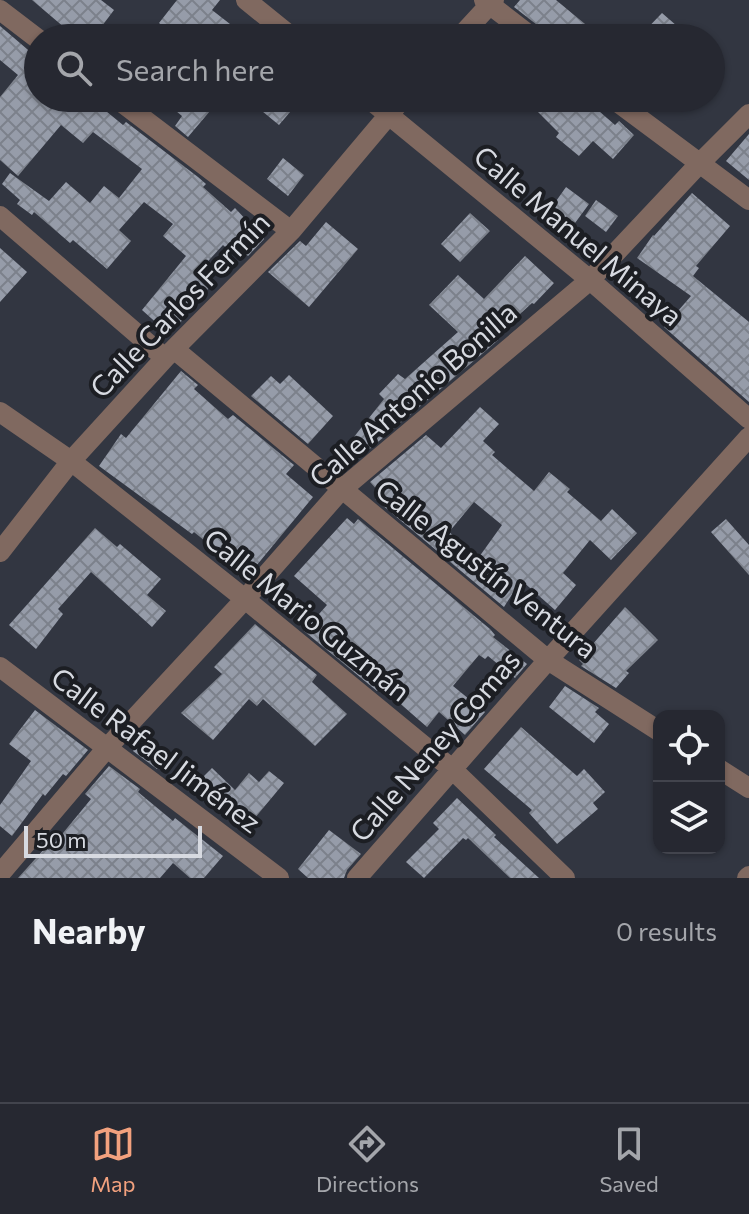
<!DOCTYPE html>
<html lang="en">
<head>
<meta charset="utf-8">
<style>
  body { margin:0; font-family:Commissioner,sans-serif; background:#32343d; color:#f1f3f6 }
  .controls { position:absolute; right:24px; bottom:24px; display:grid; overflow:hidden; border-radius:16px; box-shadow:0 2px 6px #0004 }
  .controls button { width:72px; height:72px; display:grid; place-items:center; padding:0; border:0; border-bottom:2px solid #42444d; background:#262831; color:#f1f3f6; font:40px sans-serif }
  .scale { position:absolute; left:24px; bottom:20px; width:178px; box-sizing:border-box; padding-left:8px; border:4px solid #d7dae1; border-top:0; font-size:22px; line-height:28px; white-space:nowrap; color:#d7dae1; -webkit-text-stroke:6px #1c1e23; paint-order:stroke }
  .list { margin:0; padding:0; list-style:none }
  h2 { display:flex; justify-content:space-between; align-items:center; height:104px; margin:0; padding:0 32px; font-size:34px }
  h2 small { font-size:26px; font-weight:400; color:#a4a6ab }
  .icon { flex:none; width:44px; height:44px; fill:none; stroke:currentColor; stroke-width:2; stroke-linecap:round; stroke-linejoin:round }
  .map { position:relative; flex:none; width:749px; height:878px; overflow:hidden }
  .search { position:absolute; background:#262831; box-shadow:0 2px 6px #0004; left:24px; right:24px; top:24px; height:88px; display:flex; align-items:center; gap:20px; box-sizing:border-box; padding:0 28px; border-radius:44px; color:#a4a6ab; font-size:30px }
  .sheet { height:224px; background:#262831 }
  nav { display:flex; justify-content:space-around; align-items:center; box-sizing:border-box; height:112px; border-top:2px solid #42444d; background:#262831; font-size:22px; color:#a4a6ab }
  nav a { display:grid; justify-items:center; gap:4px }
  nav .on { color:#f2a17e }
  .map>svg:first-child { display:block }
  .building { fill:url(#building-cross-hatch); fill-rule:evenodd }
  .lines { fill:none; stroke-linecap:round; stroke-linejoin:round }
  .minor { stroke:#806960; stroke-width:20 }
  .labels { text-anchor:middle; stroke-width:8; stroke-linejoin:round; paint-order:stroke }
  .street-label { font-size:28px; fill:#d7dae1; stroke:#1c1e23 }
</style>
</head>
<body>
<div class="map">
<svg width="749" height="878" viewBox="0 0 749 878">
  <defs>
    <pattern id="building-cross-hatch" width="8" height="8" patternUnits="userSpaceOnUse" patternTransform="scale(2)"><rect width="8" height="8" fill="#969ca9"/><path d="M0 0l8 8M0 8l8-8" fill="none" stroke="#7c818b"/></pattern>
  </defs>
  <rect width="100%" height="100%" fill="#323641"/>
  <path class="building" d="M32 0H101L114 10 93 38H58L65 28Z
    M177 0H220L212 10 248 38H177L159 23Z
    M520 0H556L602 38H546L541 28 514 7Z
    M662 13 677 26 666 38H638Z
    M0 26 34 55 38 52V98H90L123 125 126 122 198 177 206 184 203 187 231 212 235 208 264 239 248 256 245 253 239 260 223 245 198 272 212 284 170 335 142 310 186 256 163 236 173 224 144 202 119 230 131 241 107 269 73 240 70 243 34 212 32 215 17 204 20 200 2 184 10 173 49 201 66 182 90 203 104 186 119 198 142 169 93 132 83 143 61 125 18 176 0 160V97L18 75 0 60Z
    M160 98H195L210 111 188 137 175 126 182 116Z
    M246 98H302L279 125Z
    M524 98H584L615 125 619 121 634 135 613 159 593 141 579 156 556 137 559 133Z
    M749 134V180L726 161Z
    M283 158 304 175 288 196 267 179Z
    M566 187 589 204 564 238 542 221Z
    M692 193 730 226 696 266 699 268 693 276 749 322V402L664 327 691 296 637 258 653 235 654 236Z
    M596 200 618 216 606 232 585 216Z
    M470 213 490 231 460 262 441 244Z
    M326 222 358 249 309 307 268 272 300 241 306 246Z
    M0 248 27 272 0 302Z
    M525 256 554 283 534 304 532 303 495 337 498 340 489 348 353 463 342 452 384 399 379 394 398 374 405 379 458 332 429 305 458 275 484 299Z
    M181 371 198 385 194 389 228 419 233 415 294 465 286 474 313 497 247 577 219 558 222 555 194 532 192 534 99 466 121 434 126 438Z
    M289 375 333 416 308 444 251 396 271 376 280 384Z
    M480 407 499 424 483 441 495 452 492 455 534 491 549 472 570 489 567 492 601 521 612 509 637 533 611 560 590 540 563 573 576 585 555 610 521 580 504 607 375 499 380 493 370 482 426 435 441 448ZM474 502 502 525 479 557 449 532Z
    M347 518 354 524 358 519 490 629 495 635 493 637 527 664 515 678 488 656 485 659 479 655 453 686 485 712 465 735 439 712 427 727 381 687 377 691 304 631 327 605 294 576Z
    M726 519 749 545V575L711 532Z
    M95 528 117 547 120 544 161 579 147 595 166 611 152 627 91 572 58 609 63 614 36 649 9 625Z
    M625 607 658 640 626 671 629 673 616 688 581 666 583 664 579 660Z
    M255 624 317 675 312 682 347 714 315 746 263 699 257 706 249 699 213 740 181 713 222 674 214 667Z
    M565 686 599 708 595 712 609 724 594 743 549 707Z
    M35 710 88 750 66 776 63 774 45 796 43 794 12 836 0 826V805L31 761 9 744Z
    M521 727 577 776 584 769 605 792 593 803 598 809 557 844 529 813 532 810 484 769Z
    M143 739 166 758 157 769 133 751Z
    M109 766 140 789 138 792 173 821 175 818 223 856 204 878H190L173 863 160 878H18L46 847 49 850 91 799 85 794Z
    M212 768 235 790 249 773 259 782 269 771 284 783 254 819 249 814 242 822 213 798 209 802 194 786Z
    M457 798 496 835 494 837 539 878H510L468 838 466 840 463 838 424 878 406 862 439 829 433 823Z
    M329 830 361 854 347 870 344 878H308L298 869Z"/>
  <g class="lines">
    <path class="minor" d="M246 0 293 38
      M484 0 533 38
      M0 10 38 39
      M459 38 494 0
      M116 98 291 231
      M368 98 590 280 749 419
      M612 98 749 200
      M0 216 165 358
      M174 349 548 660 659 731
      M0 412 71 461 245 599 452 769 565 878
      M0 552 71 461 165 358 291 231 403 98
      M0 667 279 878
      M719 769 749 788
      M0 874 106 749 245 599 341 490 590 280 699 164 749 114
      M357 878 548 660 749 437
      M747 878 749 876"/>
  </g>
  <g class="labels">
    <g class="street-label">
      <text transform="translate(578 236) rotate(40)" y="10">Calle Manuel Minaya</text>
      <text transform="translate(180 305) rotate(-46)" y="10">Calle Carlos Fermín</text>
      <text transform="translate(413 395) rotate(-41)" y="10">Calle Antonio Bonilla</text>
      <text transform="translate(486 569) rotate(38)" y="10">Calle Agustín Ventura</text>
      <text transform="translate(307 615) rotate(39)" y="10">Calle Mario Guzmán</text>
      <text transform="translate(435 746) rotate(-49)" y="10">Calle Neney Comas</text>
      <text transform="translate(156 750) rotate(37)" y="10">Calle Rafael Jiménez</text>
    </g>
  </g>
</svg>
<div class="controls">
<button><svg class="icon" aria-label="locate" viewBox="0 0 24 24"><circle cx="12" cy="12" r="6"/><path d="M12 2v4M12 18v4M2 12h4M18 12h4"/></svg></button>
<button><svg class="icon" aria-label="layers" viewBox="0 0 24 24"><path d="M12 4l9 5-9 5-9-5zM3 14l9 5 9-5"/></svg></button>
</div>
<div class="scale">50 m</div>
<div class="search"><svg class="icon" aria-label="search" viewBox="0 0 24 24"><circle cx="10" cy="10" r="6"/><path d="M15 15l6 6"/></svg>Search here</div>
</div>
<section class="sheet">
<h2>Nearby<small>0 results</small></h2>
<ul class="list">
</ul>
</section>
<nav>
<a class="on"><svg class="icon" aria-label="map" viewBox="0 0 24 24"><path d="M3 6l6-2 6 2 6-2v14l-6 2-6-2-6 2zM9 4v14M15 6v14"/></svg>Map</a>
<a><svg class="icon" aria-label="directions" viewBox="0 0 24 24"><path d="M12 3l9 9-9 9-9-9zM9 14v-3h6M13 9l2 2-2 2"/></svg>Directions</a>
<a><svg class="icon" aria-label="saved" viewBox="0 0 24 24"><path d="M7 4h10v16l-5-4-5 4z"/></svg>Saved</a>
</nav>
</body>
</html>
